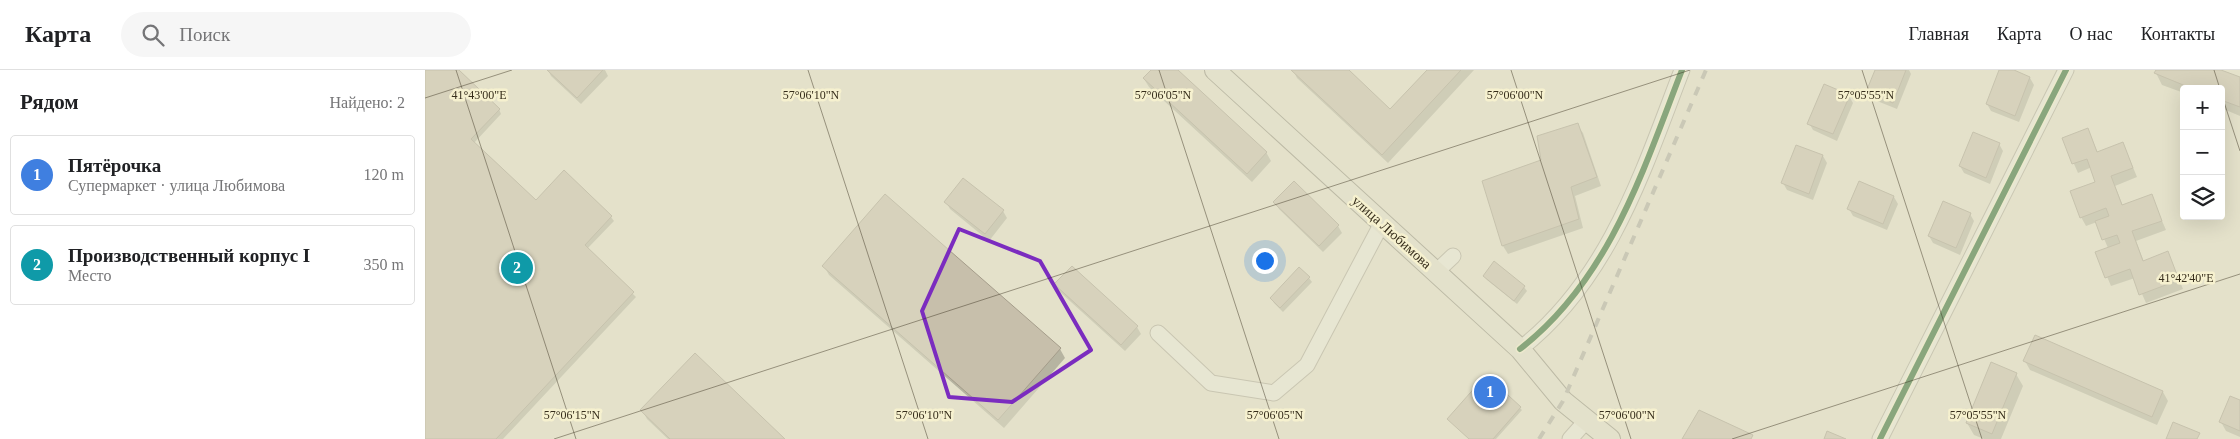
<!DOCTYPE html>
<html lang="ru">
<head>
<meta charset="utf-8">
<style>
  body { margin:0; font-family:Georgia,serif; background:#f6f6f6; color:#202124 }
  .controls { position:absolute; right:15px; top:15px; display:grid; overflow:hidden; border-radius:5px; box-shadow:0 5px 20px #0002 }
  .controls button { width:45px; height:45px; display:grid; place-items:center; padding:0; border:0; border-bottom:1px solid #e0e0e0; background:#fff; color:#202124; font:25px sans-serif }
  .you { position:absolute; left:839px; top:190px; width:18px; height:18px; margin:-12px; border:4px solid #fff; border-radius:50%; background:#1a73e8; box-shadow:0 0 0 8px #1a73e833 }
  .badge { display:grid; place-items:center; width:32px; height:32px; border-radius:50%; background:#d93025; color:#fff; font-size:16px; font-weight:700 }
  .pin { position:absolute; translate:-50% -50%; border:2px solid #fff; box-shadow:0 1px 5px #0006 }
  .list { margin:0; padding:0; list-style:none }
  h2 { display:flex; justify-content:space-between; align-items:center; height:65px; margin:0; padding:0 20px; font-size:21px }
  h2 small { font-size:16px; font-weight:400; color:#757577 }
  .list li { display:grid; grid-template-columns:32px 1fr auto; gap:15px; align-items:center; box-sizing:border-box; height:80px; margin:0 10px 10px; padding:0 10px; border:1px solid #e0e0e0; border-radius:5px }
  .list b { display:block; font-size:19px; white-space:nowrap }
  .list p { margin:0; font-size:16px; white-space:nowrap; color:#757577 }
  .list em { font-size:16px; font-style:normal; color:#757577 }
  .icon { flex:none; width:28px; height:28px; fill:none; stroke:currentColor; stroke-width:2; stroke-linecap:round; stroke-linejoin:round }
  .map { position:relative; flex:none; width:1815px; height:369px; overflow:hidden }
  header { display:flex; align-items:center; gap:30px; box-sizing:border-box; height:70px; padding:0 25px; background:#fff; border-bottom:1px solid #e0e0e0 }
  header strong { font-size:24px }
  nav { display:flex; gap:28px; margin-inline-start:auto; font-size:18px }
  .search { width:350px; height:45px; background:#f6f6f6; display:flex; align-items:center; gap:12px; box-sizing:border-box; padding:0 18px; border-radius:28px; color:#757577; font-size:19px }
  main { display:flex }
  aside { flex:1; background:#fff }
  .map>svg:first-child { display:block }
  .shadow { fill:#0003 }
  .building { fill:#c7bfab; stroke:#a49c8a }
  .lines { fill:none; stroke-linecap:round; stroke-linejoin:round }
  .minor-casing { stroke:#a9a494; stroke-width:17 }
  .major-casing { stroke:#8e8a7a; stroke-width:22 }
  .minor { stroke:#eceadc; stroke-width:15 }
  .major { stroke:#e3e1cd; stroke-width:20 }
  .rail { stroke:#aaa89d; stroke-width:4; stroke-dasharray:9 9; stroke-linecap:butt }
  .cycleway-casing { stroke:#f6f1cf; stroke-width:9 }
  .cycleway { stroke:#1b5e20; stroke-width:6 }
  .marked { fill:none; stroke:#7b2cbf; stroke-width:4; stroke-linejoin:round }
  .ticks { fill:none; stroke:#372e1c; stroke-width:1; stroke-opacity:0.45 }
  .labels { text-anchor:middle; stroke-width:5; stroke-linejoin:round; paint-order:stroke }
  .street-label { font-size:14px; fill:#372e1c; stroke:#f6f1cf }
  .ticks-label { font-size:12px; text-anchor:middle; fill:#372e1c; stroke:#f6f1cf; stroke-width:5; stroke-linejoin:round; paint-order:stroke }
</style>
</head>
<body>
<header>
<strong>Карта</strong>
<div class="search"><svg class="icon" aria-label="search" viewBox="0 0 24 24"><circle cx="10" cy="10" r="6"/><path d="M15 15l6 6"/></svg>Поиск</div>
<nav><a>Главная</a><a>Карта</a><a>О нас</a><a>Контакты</a></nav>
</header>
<main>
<aside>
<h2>Рядом<small>Найдено: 2</small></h2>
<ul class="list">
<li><span class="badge" style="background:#3f7fe0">1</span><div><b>Пятёрочка</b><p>Супермаркет · улица Любимова</p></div><em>120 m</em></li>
<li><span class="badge" style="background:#0f9aa8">2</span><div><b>Производственный корпус I</b><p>Место</p></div><em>350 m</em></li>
</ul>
</aside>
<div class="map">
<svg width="1815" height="369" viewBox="0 0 1815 369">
  <rect width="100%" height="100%" fill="#e4e1ca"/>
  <path class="shadow" d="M0 0H32L74 39 76 44 49 73 111 132 139 102 186 147 189 151 162 179 211 227 78 369H0Z
    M123 0H180L183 6 156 34 126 6Z
    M727 0H751L841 82 846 91 827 112 724 17 719 9Z
    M868 0H922L966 41 1003 0H1049L963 93 872 8Z
    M1451 0H1484L1486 4 1472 39 1447 29 1443 22Z
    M1576 0H1586L1605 8 1609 15 1594 52 1566 41 1562 34Z
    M1732 0H1793L1815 9V46L1796 38V19H1759V23L1737 15 1731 3Z
    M1424 26 1428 33 1412 71 1388 60 1384 53Z
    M1152 55 1158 63 1176 116 1150 126 1158 158 1083 184 1078 176 1118 90Z
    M1663 60 1673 83 1698 73 1712 107 1690 116 1698 136 1726 125 1741 160 1711 171 1719 192 1743 183 1758 219 1721 233 1710 208 1686 216 1672 183 1683 178 1672 152 1661 156 1656 147 1672 113 1667 97 1653 103 1638 69Z
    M1574 74 1578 81 1565 114 1539 103 1535 96Z
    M1372 76 1398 86 1402 93 1388 130 1362 120 1358 113Z
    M538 109 578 141 582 148 564 171 525 139 521 132Z
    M1469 127 1473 134 1462 160 1428 146 1424 139Z
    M850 132 913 156 917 163 898 182 854 139Z
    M1545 144 1549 151 1535 185 1508 173 1504 166Z
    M1070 193 1099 217 1102 221 1092 234 1062 210 1059 206Z
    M399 196 635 279 640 288 579 358 404 205Z
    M884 208 887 212 858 242 849 233 846 228Z
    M631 215 712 257 716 264 700 281 635 222Z
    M1610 267 1738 322 1743 331 1732 355 1605 300 1600 291Z
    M1591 304 1598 316 1576 369H1559L1549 365 1542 353Z
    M1061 307 1097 340 1071 369H1044L1023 349Z
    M1815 332V367L1801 361 1796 352Z
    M217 340 358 369H243L222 349Z"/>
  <path class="building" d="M0 0H34L75 39 46 69 111 130 139 100 187 146 160 175 209 222 71 369H0Z
    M122 0H178L152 28Z
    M726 0H753L842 82 822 104 718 8Z
    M866 0H924L965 39 1002 0H1036L957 85Z
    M1450 0H1481L1468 33 1441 22Z
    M1574 0H1589L1605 7 1590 46 1561 34Z
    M1731 0H1796L1815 7V37L1796 30V19H1768L1729 3Z
    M1399 14 1425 25 1408 64 1382 54Z
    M1153 53 1172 107 1146 117 1154 149 1077 176 1057 111 1116 90 1112 66Z
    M1663 58 1672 82 1698 72 1708 98 1686 106 1697 135 1727 124 1737 151 1707 161 1718 191 1743 181 1754 210 1714 225 1705 199 1680 208 1670 182 1695 173 1692 165 1677 170 1670 151 1684 146 1681 138 1655 148 1645 121 1670 112 1662 89 1647 94 1637 68Z
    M1548 62 1575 73 1561 108 1534 96Z
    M1371 75 1398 85 1384 124 1356 113Z
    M538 108 579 140 560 164 519 132Z
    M869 111 914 155 894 176 848 132Z
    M1434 111 1469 126 1458 154 1422 139Z
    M460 124 636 278 573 350 397 196Z
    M1518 131 1546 143 1531 178 1503 166Z
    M1069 191 1100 216 1089 231 1058 206Z
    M647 196 713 256 696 275 629 214Z
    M874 197 885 207 855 238 845 228Z
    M1610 265 1738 321 1727 347 1598 291Z
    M270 283 360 369H245L215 340Z
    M1566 292 1592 303 1567 364 1541 353Z
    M1061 305 1096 337 1068 369H1044L1022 349Z
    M1805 326 1815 330V361L1794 352Z
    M1274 340 1328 365 1326 369H1257Z
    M1748 352 1775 363 1772 369H1741Z
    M1402 361 1421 369H1399Z"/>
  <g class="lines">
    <g class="minor-casing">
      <path id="minor" d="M1011 202 1028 186
        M733 263 786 313 849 323 882 295 957 153
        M1095 279C1184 210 1218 101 1257 0
        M1145 369 1161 351
        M1455 369 1641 0"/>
    </g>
    <g class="major-casing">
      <path id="major" d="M790 0 1095 279 1138 331 1185 369"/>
    </g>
    <use href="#minor" class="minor"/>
    <use href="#major" class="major"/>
    <path class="rail" d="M1114 369 1138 331 1281 0"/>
    <g class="cycleway-casing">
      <path id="cycleway" d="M1095 279C1184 210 1218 101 1257 0
        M1455 369 1641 0"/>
    </g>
    <use href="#cycleway" class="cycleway"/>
  </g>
  <path d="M0 0H1815V369H0ZM534 159 615 191 666 280 587 332 524 327 497 241Z" fill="#e4e1ca" fill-opacity=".55" fill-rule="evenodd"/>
  <path class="marked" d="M534 159 615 191 666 280 587 332 524 327 497 241Z"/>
  <path class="ticks" d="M31 0 151 369M383 0 503 369M734 0 854 369M1086 0 1206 369M1437 0 1557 369M1789 0 1795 19M1796 23 1815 81M0 28 87 0M129 369 1265 0M1307 369 1815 204"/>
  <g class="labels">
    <g class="street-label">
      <text transform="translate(967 162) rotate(42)" y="5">улица Любимова</text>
    </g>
  </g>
  <g class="ticks-label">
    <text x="386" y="29">57°06'10"N</text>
    <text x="738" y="29">57°06'05"N</text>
    <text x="1090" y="29">57°06'00"N</text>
    <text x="1441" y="29">57°05'55"N</text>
    <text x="54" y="29">41°43'00"E</text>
    <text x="1761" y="212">41°42'40"E</text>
    <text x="147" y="349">57°06'15"N</text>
    <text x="499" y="349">57°06'10"N</text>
    <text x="850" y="349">57°06'05"N</text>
    <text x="1202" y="349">57°06'00"N</text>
    <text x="1553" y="349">57°05'55"N</text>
  </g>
</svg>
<div class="controls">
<button>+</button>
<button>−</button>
<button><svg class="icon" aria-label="layers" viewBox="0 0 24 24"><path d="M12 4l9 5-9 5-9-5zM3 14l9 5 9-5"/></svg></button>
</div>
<div class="you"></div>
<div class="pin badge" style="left:1065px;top:322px;background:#3f7fe0">1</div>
<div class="pin badge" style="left:92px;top:198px;background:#0f9aa8">2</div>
</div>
</main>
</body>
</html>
